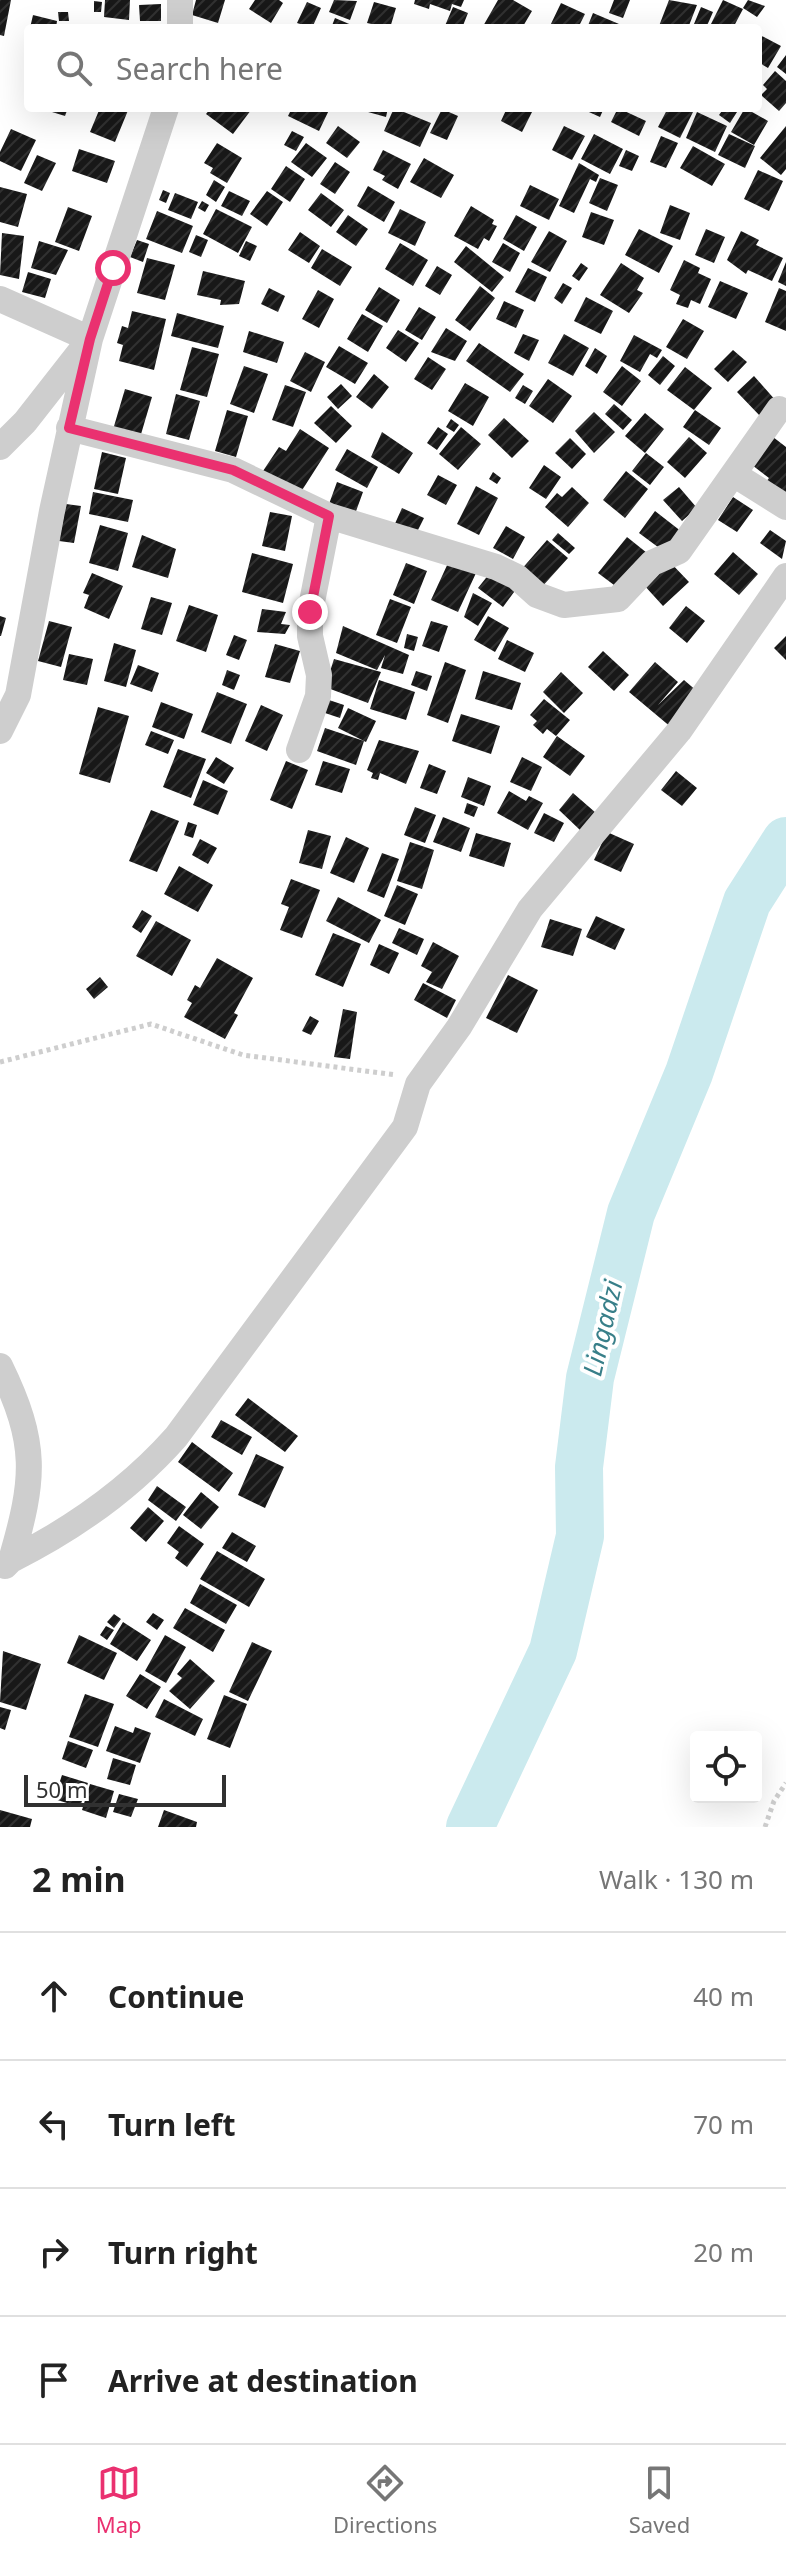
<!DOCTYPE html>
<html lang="en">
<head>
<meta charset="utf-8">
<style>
  body { margin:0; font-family:"Noto Sans",sans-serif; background:#f2f2f2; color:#222 }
  .controls { position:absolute; right:24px; bottom:24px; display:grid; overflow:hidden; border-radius:8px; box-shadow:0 8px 32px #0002 }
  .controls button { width:72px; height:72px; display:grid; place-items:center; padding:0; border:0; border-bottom:2px solid #e0e0e0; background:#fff; color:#222; font:40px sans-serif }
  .scale { position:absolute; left:24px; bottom:20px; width:202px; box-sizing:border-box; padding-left:8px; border:4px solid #313131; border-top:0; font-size:22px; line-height:28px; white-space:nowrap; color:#313131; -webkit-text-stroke:6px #fff; paint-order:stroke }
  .stop { position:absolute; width:24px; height:24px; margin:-18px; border:6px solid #ea3170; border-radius:50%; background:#fff }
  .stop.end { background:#ea3170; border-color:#fff; box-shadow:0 2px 8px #0008 }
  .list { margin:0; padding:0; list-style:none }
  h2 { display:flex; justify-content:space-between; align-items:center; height:104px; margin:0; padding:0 32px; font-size:34px }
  h2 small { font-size:26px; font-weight:400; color:#767676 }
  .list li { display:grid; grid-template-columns:52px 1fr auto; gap:24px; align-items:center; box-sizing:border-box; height:128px; padding:0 32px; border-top:2px solid #e0e0e0 }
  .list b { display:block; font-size:30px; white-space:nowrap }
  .list em { font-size:26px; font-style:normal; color:#767676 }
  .icon { flex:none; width:44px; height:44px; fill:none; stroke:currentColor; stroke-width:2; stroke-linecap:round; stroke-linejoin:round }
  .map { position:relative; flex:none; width:786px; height:1827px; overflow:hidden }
  .search { position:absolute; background:#fff; box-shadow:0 8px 32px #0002; left:24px; right:24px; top:24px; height:88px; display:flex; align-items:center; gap:20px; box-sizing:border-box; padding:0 28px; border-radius:8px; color:#767676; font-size:30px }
  .sheet { height:616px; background:#fff }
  nav { display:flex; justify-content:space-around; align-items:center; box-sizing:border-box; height:112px; border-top:2px solid #e0e0e0; background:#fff; font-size:22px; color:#767676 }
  nav a { display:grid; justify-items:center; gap:4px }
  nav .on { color:#ea3170 }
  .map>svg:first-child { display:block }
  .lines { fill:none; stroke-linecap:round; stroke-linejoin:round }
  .river { stroke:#cbeaee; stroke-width:48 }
  .building { fill:url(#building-hatch) }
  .path { stroke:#cecece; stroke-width:5; stroke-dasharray:4 4; stroke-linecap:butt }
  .street { stroke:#cecece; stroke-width:26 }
  .route { stroke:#ea3170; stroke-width:10 }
  .labels { text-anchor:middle; stroke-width:8; stroke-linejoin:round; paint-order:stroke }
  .water-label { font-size:26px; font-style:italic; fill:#387f89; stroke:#fff }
</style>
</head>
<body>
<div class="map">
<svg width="786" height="1827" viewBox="0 0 786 1827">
  <defs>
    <pattern id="building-hatch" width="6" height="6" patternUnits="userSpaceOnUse" patternTransform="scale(2)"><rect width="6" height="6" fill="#181818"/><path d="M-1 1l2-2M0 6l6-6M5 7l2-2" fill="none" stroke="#313131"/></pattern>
  </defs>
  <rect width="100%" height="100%" fill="#fff"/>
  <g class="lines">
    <path class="river" d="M470 1827 553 1651 580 1536 579 1467 590 1378 631 1213 689 1073 747 902 786 841"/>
  </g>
  <path class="building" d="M0 0H11L4 36 0 35Z
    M105 0H130L129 20 104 17Z
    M196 0H225L218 23 192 15Z
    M255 0H279L283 3 271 23 249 9Z
    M334 0 357 1 350 20 329 12Z
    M415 0H464L461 7 452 4 450 11 430 4 429 9 414 4Z
    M498 0H513L532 11 522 28H482Z
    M614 0H630L623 18 609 13Z
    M669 0 697 5 688 28 659 26Z
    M723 0 743 9 733 28H709Z
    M748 0 765 6 757 17 743 8Z
    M94 1 102 2 101 12H94Z
    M307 2 321 8 312 28 297 23Z
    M374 2 396 8 390 28 367 23Z
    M561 3 585 14 578 28H549Z
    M161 4V21H140L139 5Z
    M453 7 468 13 462 28H444Z
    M701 7 713 12 706 28 694 24Z
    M58 12H68L69 21H59Z
    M593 13 619 24 617 28H587Z
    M33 15 57 21 56 28H30Z
    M335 18 354 26 353 28H331Z
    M758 34 781 46 768 68 758 62Z
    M786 55V74L777 67Z
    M775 71 786 81V103L779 111 761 95 767 89 763 85Z
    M39 108H68L65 116Z
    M100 108H129L115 142 90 132Z
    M211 108H248L251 110 233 134 206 114Z
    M292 108H330L319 131 288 116Z
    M369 108H388L386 117 368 112Z
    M394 108 431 123 420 147 384 131Z
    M507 108H534L522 132 501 121Z
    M580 108H604L600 117Z
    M618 108 646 121 639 136 611 122Z
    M668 108 694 110 680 138 658 127Z
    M724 108 737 112 730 123 719 115Z
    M745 108 768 121 754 145 731 132Z
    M442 109 458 116 447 140 430 133Z
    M697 112 727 126 715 152 686 138Z
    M338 126 360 142 347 158 326 143Z
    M564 126 585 136 572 160 552 150Z
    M786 126V169L781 175 760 158Z
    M11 129 36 140 21 171 0 161V152Z
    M292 131 304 137 296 151 284 145Z
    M594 134 623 149 610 174 581 159Z
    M729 134 755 146 745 168 718 155Z
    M661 136 678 143 666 168 650 162Z
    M217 143 242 158 227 183 210 173 213 168 204 163Z
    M306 143 327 158 312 177 291 162Z
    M693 146 725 164 712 186 680 168Z
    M79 149 115 161 107 183 72 171Z
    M383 150 411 164 398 189 382 180 385 176 373 170Z
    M626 150 639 156 632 171 619 166Z
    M37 155 56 163 42 191 24 183Z
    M424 158 454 175 441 198 410 182Z
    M335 162 350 172 335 194 320 184Z
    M579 163 599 175 596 182 590 179 574 213 559 206Z
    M286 166 305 179 290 202 271 189Z
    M758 170 783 181 769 211 744 199Z
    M600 178 618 185 607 211 589 203Z
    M214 180 225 187 216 202 206 195Z
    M530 185 559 199 549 220 520 206Z
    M368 186 395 202 384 222 357 206Z
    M0 187 27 194 18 227 0 222Z
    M163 190 170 193 166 203 159 200Z
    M229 191 250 201 242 216 221 206Z
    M267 191 283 202 267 226 250 214Z
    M175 193 198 202 191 219 168 210Z
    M321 193 344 210 331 227 308 210Z
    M202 201 209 205 205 212 198 208Z
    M670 205 690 213 680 240 660 233Z
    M471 206 494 220 492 224 497 226 489 241 484 238 478 249 454 236Z
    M68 207 92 216 79 251 55 242Z
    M216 209 252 227 238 253 203 234Z
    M400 209 426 222 415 246 388 233Z
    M157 211 193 226 182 253 146 239Z
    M591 212 614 220 604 245 582 237Z
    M348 215 368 229 356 246 336 232Z
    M516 215 537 227 524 251 503 239Z
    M639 229 673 246 659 273 625 255Z
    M706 229 725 237 714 263 695 255Z
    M549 231 567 241 550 272 531 262Z
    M741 231 759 240 756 245 783 258 772 281 748 270 746 274 727 260Z
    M300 232 320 246 309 263 288 250Z
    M2 233 24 236 19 279 0 275Z
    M196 235 208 240 201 257 189 252Z
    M137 240 149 244 143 262 130 257Z
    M39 241 68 250 56 275 31 268Z
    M246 241 257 246 250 261 239 256Z
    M400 243 428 260 413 286 385 269Z
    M503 243 520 253 510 272 492 262Z
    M466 246 504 277 492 292 454 262Z
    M322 249 352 267 340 286 311 268Z
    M147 258 175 265 165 300 137 293Z
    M684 260 700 268 698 273 711 279 700 304 691 300 688 308 676 304 680 295 670 290Z
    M786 262V286L778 282Z
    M581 263 588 268 579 281 572 276Z
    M621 263 644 278 637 290 643 293 629 313 600 295Z
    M437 266 452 275 440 295 425 286Z
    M528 268 547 277 535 302 515 292Z
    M203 271 245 281 239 304 220 305 221 300 197 295Z
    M28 272 51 279 45 298 22 292Z
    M720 281 748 293 736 319 708 307Z
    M563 283 572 288 562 304 554 298Z
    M480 286 495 298 470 331 455 320Z
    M379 287 400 300 387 323 365 310Z
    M269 288 285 296 278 312 261 304Z
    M779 288 786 291V331L765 322Z
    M318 290 334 299 319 328 302 319Z
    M586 297 613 311 601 334 574 321Z
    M504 301 524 310 516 328 496 319Z
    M419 307 436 317 422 340 405 330Z
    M132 311 166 319 154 370 119 361 123 345 117 343 122 326 128 328Z
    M177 313 224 326 218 348 171 336Z
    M362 314 383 326 368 352 347 339Z
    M683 319 704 331 687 359 666 347Z
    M446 328 467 341 455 361 431 352Z
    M398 330 419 343 406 362 386 348Z
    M249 331 284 342 277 363 243 352Z
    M523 334 539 340 529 361 514 353Z
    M564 334 589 348 573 376 548 363Z
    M634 335 662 350 657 358 650 354 640 372 620 361Z
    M479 343 524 374 510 392 466 361Z
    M339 346 368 363 355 384 326 367Z
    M192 347 219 354 207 397 180 390Z
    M595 348 607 356 597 374 585 366Z
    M733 350 747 362 728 382 714 369Z
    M305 352 325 362 311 392 290 381Z
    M663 356 675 366 660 385 648 375Z
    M428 357 446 369 432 390 414 379Z
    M244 366 268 374 254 413 230 404Z
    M622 366 641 381 622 406 603 392Z
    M685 367 712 388 694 410 667 390Z
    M374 374 389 387 372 409 356 397Z
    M754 376 777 402 761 417 737 392Z
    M548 379 572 396 553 423 529 406Z
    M465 383 489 397 473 426 448 411Z
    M341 384 352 396 338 409 327 397Z
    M285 385 306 392 293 427 272 420Z
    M523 385 533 391 525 404 515 398Z
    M125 389 152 397 139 441 112 433Z
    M176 394 200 401 189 440 166 434Z
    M614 404 632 420 623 430 605 414Z
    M331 406 352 426 336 443 314 423Z
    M227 410 248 416 236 457 215 451Z
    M695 410 721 428 709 445 683 427Z
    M594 412 615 432 594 453 575 431Z
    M645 413 664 429 645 453 625 436Z
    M504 418 529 441 512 458 488 435Z
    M451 419 459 425 454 432 446 427Z
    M438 427 448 434 437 450 427 443Z
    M461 427 481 444 458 470 439 454Z
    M300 429 329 448 299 495 263 471 279 447 286 451Z
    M382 432 413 453 399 474 371 457Z
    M689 437 707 453 685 478 667 462Z
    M773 437 786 447V497L766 482 769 478 752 465Z
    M570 438 586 454 572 469 555 453Z
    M347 449 378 467 367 488 335 470Z
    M102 452 126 458 118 494 94 489Z
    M646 453 664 467 650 485 632 471Z
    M544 465 561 477 546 499 529 488Z
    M626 471 648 489 625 518 603 500Z
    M493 472 501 478 497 484 489 479Z
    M438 475 457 485 446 505 427 495Z
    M337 482 363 492 355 514 329 504Z
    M476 486 498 498 479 535 457 524Z
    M572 487 589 503 568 527 545 507 557 493 562 497Z
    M679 487 697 508 682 521 663 500Z
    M93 492 133 500 128 522 89 514Z
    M733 497 753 510 737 532 718 520Z
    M66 504 81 506 74 543 59 541Z
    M402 508 424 518 414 538 393 528Z
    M655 511 682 532 666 553 639 533Z
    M270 512 292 516 285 551 262 546Z
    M100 525 128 533 118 571 89 563Z
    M506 526 525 537 513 559 493 548Z
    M770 530 786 541 782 559 760 543Z
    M558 533 575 548 569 554 552 540Z
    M142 535 176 549 168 578 132 567Z
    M627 537 647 553 618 588 598 573Z
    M547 540 568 558 540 589 520 571Z
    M733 552 758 574 739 595 714 574Z
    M252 553 293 564 283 603 242 592Z
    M668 560 689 582 663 606 643 584Z
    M449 561 476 573 458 612 431 600Z
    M406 563 427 571 414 604 393 595Z
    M493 569 517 588 503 607 478 588Z
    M92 573 123 586 109 619 84 608 89 595 83 593Z
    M473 593 492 603 478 626 464 617Z
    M151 597 172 603 162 635 141 629Z
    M390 599 411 607 397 643 376 635Z
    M189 605 218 615 206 652 176 641Z
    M686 606 705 621 687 643 669 628Z
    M262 609 286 612 281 624 290 625 285 634 257 632Z
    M0 616 6 618 1 636H0Z
    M488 616 509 628 495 652 474 640Z
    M49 621 72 627 61 667 38 661Z
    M431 621 448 626 439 652 422 646Z
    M343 626 409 655 403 674 381 668 385 655 377 670 336 653Z
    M407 634 418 637 414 651 404 648Z
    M234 635 247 640 239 660 226 655Z
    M786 636V660L774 648Z
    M507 640 534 653 525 672 498 659Z
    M114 643 136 650 126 687 104 681Z
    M275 644 300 651 290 683 265 677Z
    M603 651 629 675 614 691 588 667Z
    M69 654 93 659 87 685 63 680Z
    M334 659 381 672 368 703 325 687Z
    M445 662 466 670 448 723 427 715Z
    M655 662 678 682 658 705 684 680 698 692 672 728 629 692Z
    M138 665 159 673 152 692 130 684Z
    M227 670 240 675 234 690 222 685Z
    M416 671 432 676 427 691 411 685Z
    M483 671 521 683 512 710 475 699Z
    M561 672 583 693 564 713 543 692Z
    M379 680 415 692 406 720 370 709Z
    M217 692 247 704 231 744 201 732Z
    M326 699 344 705 340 718 322 712Z
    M544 699 570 720 556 736 547 729 543 734 533 725 537 721 530 715Z
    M161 702 193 714 184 739 152 727Z
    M261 705 283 715 267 751 245 741Z
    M98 707 129 716 110 783 79 774Z
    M348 708 376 721 366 742 338 728Z
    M461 714 500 726 491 754 452 741Z
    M325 728 364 741 356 765 317 751Z
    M151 731 174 740 168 754 145 745Z
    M557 736 585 756 570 776 543 757Z
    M379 740 419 751 406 784 380 773 378 780 371 778 373 773 367 770Z
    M178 749 206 759 191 798 163 787Z
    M216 757 234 768 224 784 206 773Z
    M522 757 542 767 531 791 510 782Z
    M286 761 308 770 292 809 270 800Z
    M323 761 350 769 342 793 315 785Z
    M429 764 446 771 437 794 420 788Z
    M676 771 697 788 682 806 661 790Z
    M468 777 491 786 484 806 461 797Z
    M203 780 228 791 218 815 193 805Z
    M509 791 526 801 529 796 543 803 528 830 497 813Z
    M573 793 596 813 580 830 559 810Z
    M467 803 478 807 474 817 464 813Z
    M415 807 436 815 425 843 404 835Z
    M151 810 179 821 157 872 129 861Z
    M544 813 564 823 554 842 534 833Z
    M443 817 470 828 461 852 433 842Z
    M188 822 197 825 193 838 184 835Z
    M308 830 331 836 322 869 299 863Z
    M607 832 634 844 621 872 594 860Z
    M476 833 511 843 504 867 469 856Z
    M346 837 369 848 354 883 330 873Z
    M200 839 217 848 208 864 192 855Z
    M410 842 434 850 422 889 397 881Z
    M382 853 399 859 384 898 367 891Z
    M179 866 213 885 198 912 164 894Z
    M291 879 320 890 302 938 280 930 289 907 281 904Z
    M397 885 418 894 405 925 384 916Z
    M338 897 381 920 369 943 326 921Z
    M142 910 152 916 141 933 132 927Z
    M596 916 625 929 615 950 586 937Z
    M550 919 582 929 573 956 541 947Z
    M156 921 191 940 172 976 136 956Z
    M399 928 424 939 417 955 392 943Z
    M333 933 361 944 343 987 315 975Z
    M433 942 459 956 442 989 426 982 432 972 421 966Z
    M379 944 399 953 389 974 370 965Z
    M217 958 253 978 234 1013 238 1015 225 1039 184 1017 192 1003 187 1000 195 985 200 988Z
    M508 975 538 990 517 1033 486 1018Z
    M100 977 108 987 94 999 86 989Z
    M423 983 456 1000 447 1018 414 1000Z
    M343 1009 357 1012 350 1059 334 1057Z
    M310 1016 319 1021 311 1035 302 1031Z
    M248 1398 298 1436 285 1452 235 1415Z
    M221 1420 252 1437 242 1455 211 1437Z
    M192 1442 233 1473 219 1492 178 1462Z
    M256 1454 284 1467 265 1508 238 1495Z
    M157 1486 186 1507 176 1521 148 1500Z
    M201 1492 219 1507 201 1529 183 1515Z
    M148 1507 164 1521 146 1542 130 1528Z
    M179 1526 204 1544 187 1567 175 1558 179 1552 167 1543Z
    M232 1532 256 1546 247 1562 222 1548Z
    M217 1551 265 1579 249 1607 200 1579Z
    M200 1584 237 1605 226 1624 190 1603Z
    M185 1608 225 1630 213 1652 173 1628Z
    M153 1613 164 1620 157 1630 146 1622Z
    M114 1614 121 1619 114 1628 107 1622Z
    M123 1622 151 1640 137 1661 110 1644Z
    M106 1626 114 1630 107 1640 100 1635Z
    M79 1635 117 1653 104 1680 67 1663Z
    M165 1635 186 1647 166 1683 145 1671Z
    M252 1642 272 1651 248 1701 229 1692Z
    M3 1651 41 1664 26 1710 0 1702Z
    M190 1659 215 1681 190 1709 169 1691 182 1678 177 1674Z
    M140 1674 161 1687 147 1709 126 1696Z
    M85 1694 114 1704 98 1747 69 1737Z
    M224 1695 247 1704 230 1748 207 1739Z
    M164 1699 203 1719 195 1736 155 1717Z
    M0 1707 11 1710 5 1730 0 1728Z
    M115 1726 133 1733 135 1727 151 1733 140 1763 106 1751Z
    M68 1741 93 1750 86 1768 62 1759Z
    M113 1758 136 1765 130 1785 107 1779Z
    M62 1775 88 1783 80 1807 54 1799Z
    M90 1784 114 1791 106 1818 82 1810Z
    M119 1794 138 1799 131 1817 113 1812Z
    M0 1810 32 1819 30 1827H0Z
    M164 1810 197 1822 196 1827H158Z"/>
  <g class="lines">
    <path class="path" d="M0 1062 151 1024 243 1055 396 1075
      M765 1827 774 1801 786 1783"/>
    <path class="street" d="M180 0V28
      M0 299 90 339 25 422 0 447
      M69 428 233 470 329 516 496 567 517 577 537 595 564 605 618 599 652 563 679 551 779 409
      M735 475 786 507
      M0 731 18 695 52 511 90 339 166 108
      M299 750 318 696 319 675 310 636V612L329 516
      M0 1366C38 1444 35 1478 11 1560L5 1566
      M11 1560C73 1529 129 1490 176 1437L405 1127 418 1084 459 1027 530 909 679 731 786 576"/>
  </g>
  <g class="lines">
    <path class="route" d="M113 268 90 339 69 428 233 470 329 516 310 612"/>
  </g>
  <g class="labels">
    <g class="water-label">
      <text transform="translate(603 1328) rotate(-77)" y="9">Lingadzi</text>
    </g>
  </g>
</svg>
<div class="controls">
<button><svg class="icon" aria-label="locate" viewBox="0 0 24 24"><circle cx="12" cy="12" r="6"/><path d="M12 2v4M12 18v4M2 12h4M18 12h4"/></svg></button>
</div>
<div class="scale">50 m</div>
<div class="stop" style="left:113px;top:268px"></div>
<div class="stop end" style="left:310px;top:612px"></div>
<div class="search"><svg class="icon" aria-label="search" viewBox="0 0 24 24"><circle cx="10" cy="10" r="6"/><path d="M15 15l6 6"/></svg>Search here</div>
</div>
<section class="sheet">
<h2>2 min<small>Walk · 130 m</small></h2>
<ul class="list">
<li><svg class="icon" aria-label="ahead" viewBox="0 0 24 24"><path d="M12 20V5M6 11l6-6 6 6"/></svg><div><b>Continue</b></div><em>40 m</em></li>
<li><svg class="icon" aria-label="left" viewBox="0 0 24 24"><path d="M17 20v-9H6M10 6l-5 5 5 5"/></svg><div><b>Turn left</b></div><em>70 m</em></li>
<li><svg class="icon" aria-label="right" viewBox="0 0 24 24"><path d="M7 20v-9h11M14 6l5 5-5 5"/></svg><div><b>Turn right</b></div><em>20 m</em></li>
<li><svg class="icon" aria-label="arrive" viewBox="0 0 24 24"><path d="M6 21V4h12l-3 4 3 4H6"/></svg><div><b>Arrive at destination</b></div></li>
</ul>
</section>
<nav>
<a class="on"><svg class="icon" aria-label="map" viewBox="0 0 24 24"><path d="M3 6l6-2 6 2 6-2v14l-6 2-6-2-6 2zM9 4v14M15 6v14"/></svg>Map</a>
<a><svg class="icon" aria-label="directions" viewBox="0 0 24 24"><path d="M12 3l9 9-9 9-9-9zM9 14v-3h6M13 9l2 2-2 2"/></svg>Directions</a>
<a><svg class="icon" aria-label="saved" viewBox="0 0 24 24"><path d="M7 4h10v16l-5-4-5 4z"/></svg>Saved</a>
</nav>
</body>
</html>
